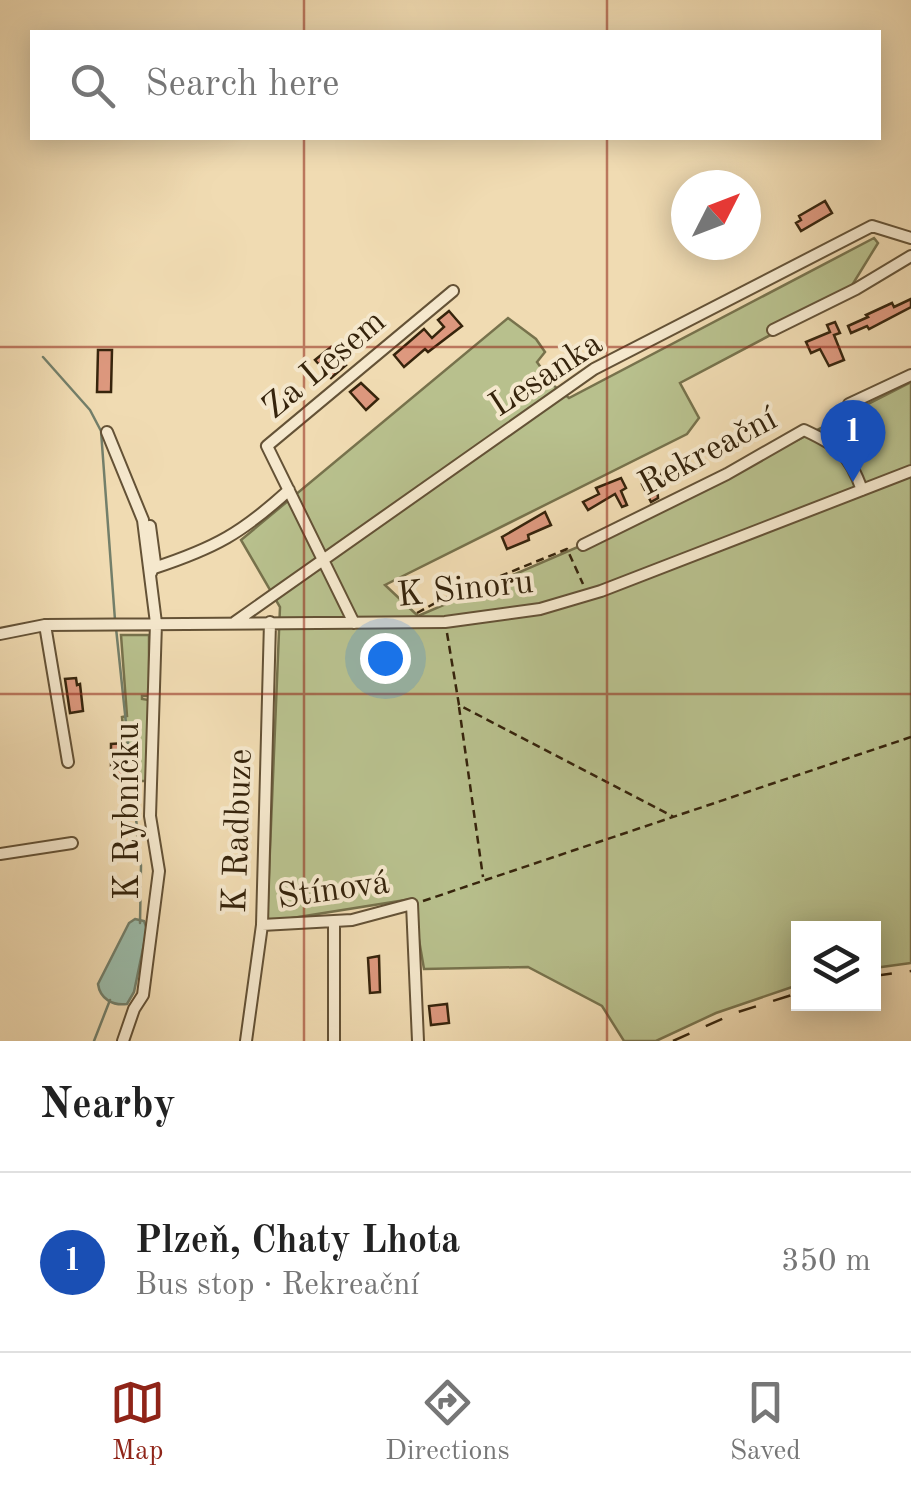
<!DOCTYPE html>
<html lang="en">
<head>
<meta charset="utf-8">
<style>
  body { margin:0; font-family:"Old Standard TT",serif; background:#f6f6f6; color:#222 }
  .controls { position:absolute; right:30px; bottom:30px; display:grid; overflow:hidden; border-radius:0px; box-shadow:0 5px 25px #0003 }
  .controls button { width:90px; height:90px; display:grid; place-items:center; padding:0; border:0; border-bottom:2px solid #e0e0e0; background:#fff; color:#222; font:50px sans-serif }
  .compass { position:absolute; left:671px; top:170px; width:90px; height:90px; border-radius:50%; background:#fff; box-shadow:0 5px 25px #0003; rotate:48deg }
  .you { position:absolute; left:385px; top:658px; width:35px; height:35px; margin:-25px; border:8px solid #fff; border-radius:50%; background:#1a73e8; box-shadow:0 0 0 15px #1a73e833 }
  .badge { display:grid; place-items:center; width:65px; height:65px; border-radius:50%; background:#8f2418; color:#fff; font-size:32px; font-weight:700 }
  .pin { position:absolute; translate:-50% -82px; filter:drop-shadow(0 2px 5px #0008) }
  .pin::after { content:''; position:absolute; top:52px; width:35px; height:30px; background:inherit; clip-path:polygon(0 0,100% 0,50% 100%) }
  .list { margin:0; padding:0; list-style:none }
  h2 { display:flex; justify-content:space-between; align-items:center; height:130px; margin:0; padding:0 40px; font-size:42px }
  h2 small { font-size:32px; font-weight:400; color:#767676 }
  .list li { display:grid; grid-template-columns:65px 1fr auto; gap:30px; align-items:center; box-sizing:border-box; height:180px; padding:0 40px; border-top:2px solid #e0e0e0 }
  .list b { display:block; font-size:38px; white-space:nowrap }
  .list p { margin:0; font-size:32px; white-space:nowrap; color:#767676 }
  .list em { font-size:32px; font-style:normal; color:#767676 }
  .icon { flex:none; width:55px; height:55px; fill:none; stroke:currentColor; stroke-width:2; stroke-linecap:round; stroke-linejoin:round }
  .map { position:relative; flex:none; width:911px; height:1041px; overflow:hidden }
  .search { position:absolute; background:#fff; box-shadow:0 5px 25px #0003; left:30px; right:30px; top:30px; height:110px; display:flex; align-items:center; gap:25px; box-sizing:border-box; padding:0 35px; border-radius:0px; color:#767676; font-size:38px }
  .sheet { height:310px; background:#fff }
  nav { display:flex; justify-content:space-around; align-items:center; box-sizing:border-box; height:140px; border-top:2px solid #e0e0e0; background:#fff; font-size:28px; color:#767676 }
  nav a { display:grid; justify-items:center; gap:5px }
  nav .on { color:#8f2418 }
  .map>svg:first-child { display:block }
  .green { fill:#b8c08d; stroke:#77724c; stroke-width:2.5 }
  .water { fill:#9bbba9; stroke:#737f6a; stroke-width:2.5 }
  .lines { fill:none; stroke-linecap:round; stroke-linejoin:round }
  .stream { stroke:#737f6a; stroke-width:2.5 }
  .building { fill:#dd987e; stroke:#36240c; stroke-width:2.5 }
  .minor-casing { stroke:#645236; stroke-width:14 }
  .path { stroke:#36240c; stroke-width:2.5; stroke-dasharray:8 5; stroke-linecap:butt }
  .minor { stroke:#f5e8cd; stroke-width:10 }
  .rail { stroke:#36240c; stroke-width:2.5; stroke-dasharray:18 18; stroke-linecap:butt }
  .grid { fill:none; stroke:#8f2418; stroke-width:2.5; stroke-opacity:0.55 }
  .labels { text-anchor:middle; stroke-width:8; stroke-linejoin:round; paint-order:stroke }
  .street-label { font-size:35px; fill:#36240c; stroke:#f5e8cd }
</style>
</head>
<body>
<div class="map">
<svg width="911" height="1041" viewBox="0 0 911 1041">
  <rect width="100%" height="100%" fill="#f0dbb2"/>
  <filter id="stains"><feTurbulence type="fractalNoise" baseFrequency=".002" numOctaves="4"/><feColorMatrix values="0 0 0 0 .2 0 0 0 0 .09 0 0 0 0 .02 0 0 0 .5 -.17"/></filter>
  <radialGradient id="worn" r=".72"><stop offset=".6" stop-color="#630" stop-opacity="0"/><stop offset="1" stop-color="#630" stop-opacity=".3"/></radialGradient>
  <path class="green" d="M874 238 878 243 846 295 680 383 699 418 687 434 385 585 418 616 645 518 911 382V963L874 968V928H798V985L716 1013 656 1041H624L602 1006 528 967 424 969 412 899 267 922 280 607 241 540 508 318 536 339 545 352 537 362 553 385 569 398Z
    M121 635H149V696H142V699L149 700 147 781H128L122 717 127 716Z"/>
  <path class="water" d="M135 919 144 921 147 929 134 992 127 1004C113 1006 100 999 98 984L129 923Z"/>
  <g class="lines">
    <path class="stream" d="M43 357 90 410 101 431 115 620
      M116 628 141 866 140 923
      M94 1041 110 1000"/>
  </g>
  <path class="building" d="M825 201 832 213 801 231 796 223 801 220 799 216Z
    M911 299V307L869 329 867 326 851 333 848 326 868 317 866 315 892 303 894 307Z
    M449 311 462 326 428 352 425 349 404 367 394 355 424 329 432 338 444 327 438 320Z
    M835 322 840 333 834 335 844 360 829 366 820 349 811 353 806 342 830 332 827 325Z
    M331 347 346 365 331 378 315 360Z
    M98 350H112L111 392H97Z
    M361 383 378 399 366 410 350 392Z
    M656 466 665 484 657 488 658 498 651 502 642 484 651 479 647 470Z
    M621 478 626 488 621 491 627 505 622 507 615 494 588 510 583 502 599 494 596 488Z
    M545 512 551 525 528 535 529 540 507 549 502 537Z
    M76 678 77 685 80 684 83 711 70 713 65 679Z
    M125 743 126 767 124 768 126 787 111 766V744Z
    M379 956 380 992 370 993 368 958Z
    M447 1004 449 1023 431 1025 429 1006Z"/>
  <g class="lines">
    <g class="minor-casing">
      <path id="minor" d="M773 330 856 289 911 256
        M107 432 143 520 156 623 150 816 159 871 143 995 134 1009 123 1041
        M852 462 842 421 849 404 911 375
        M150 526 155 563 151 573
        M583 545 727 474 804 430C838 446 849 453 862 490
        M154 568C215 548 242 533 289 490
        M235 622 594 369 872 226 911 238
        M354 623 267 446 453 291
        M45 625 68 762
        M0 634 45 625 445 622 540 609 601 591 911 471
        M0 854 72 843
        M262 925 352 920 412 904 418 1041
        M246 1041 262 925 270 622
        M334 1041V922"/>
    </g>
    <path class="path" d="M417 613 439 601 567 549 583 584
      M447 633 459 705 674 817
      M459 707 483 877
      M423 901 911 737"/>
    <use href="#minor" class="minor"/>
    <path class="rail" d="M874 976 911 971
      M673 1041 735 1013 798 993"/>
  </g>
  <path class="grid" d="M304 0V32M607 0V32M304 138V1041M607 138V1041M0 347H911M0 694H911"/>
  <g class="labels">
    <g class="street-label">
      <text transform="translate(323 363) rotate(-40)" y="12">Za Lesem</text>
      <text transform="translate(545 373) rotate(-33)" y="12">Lesanka</text>
      <text transform="translate(707 450) rotate(-28)" y="12">Rekreační</text>
      <text transform="translate(465 587) rotate(-6)" y="12">K Sinoru</text>
      <text transform="translate(126 811) rotate(-90)" y="12">K Rybníčku</text>
      <text transform="translate(236 831) rotate(-88)" y="12">K Radbuze</text>
      <text transform="translate(333 888) rotate(-8)" y="12">Stínová</text>
    </g>
  </g>
  <rect width="100%" height="100%" filter="url(#stains)"/>
  <rect width="100%" height="100%" fill="url(#worn)"/>
</svg>
<div class="controls">
<button><svg class="icon" aria-label="layers" viewBox="0 0 24 24"><path d="M12 4l9 5-9 5-9-5zM3 14l9 5 9-5"/></svg></button>
</div>
<svg class="compass" viewBox="-18 -18 36 36"><path d="M0-13l5 13h-10z" fill="#e53935"/><path d="M0 13l5-13h-10z" fill="#767676"/></svg>
<div class="you"></div>
<div class="pin badge" style="left:853px;top:482px;background:#1a4fb4">1</div>
<div class="search"><svg class="icon" aria-label="search" viewBox="0 0 24 24"><circle cx="10" cy="10" r="6"/><path d="M15 15l6 6"/></svg>Search here</div>
</div>
<section class="sheet">
<h2>Nearby<small></small></h2>
<ul class="list">
<li><span class="badge" style="background:#1a4fb4">1</span><div><b>Plzeň, Chaty Lhota</b><p>Bus stop · Rekreační</p></div><em>350 m</em></li>
</ul>
</section>
<nav>
<a class="on"><svg class="icon" aria-label="map" viewBox="0 0 24 24"><path d="M3 6l6-2 6 2 6-2v14l-6 2-6-2-6 2zM9 4v14M15 6v14"/></svg>Map</a>
<a><svg class="icon" aria-label="directions" viewBox="0 0 24 24"><path d="M12 3l9 9-9 9-9-9zM9 14v-3h6M13 9l2 2-2 2"/></svg>Directions</a>
<a><svg class="icon" aria-label="saved" viewBox="0 0 24 24"><path d="M7 4h10v16l-5-4-5 4z"/></svg>Saved</a>
</nav>
</body>
</html>
